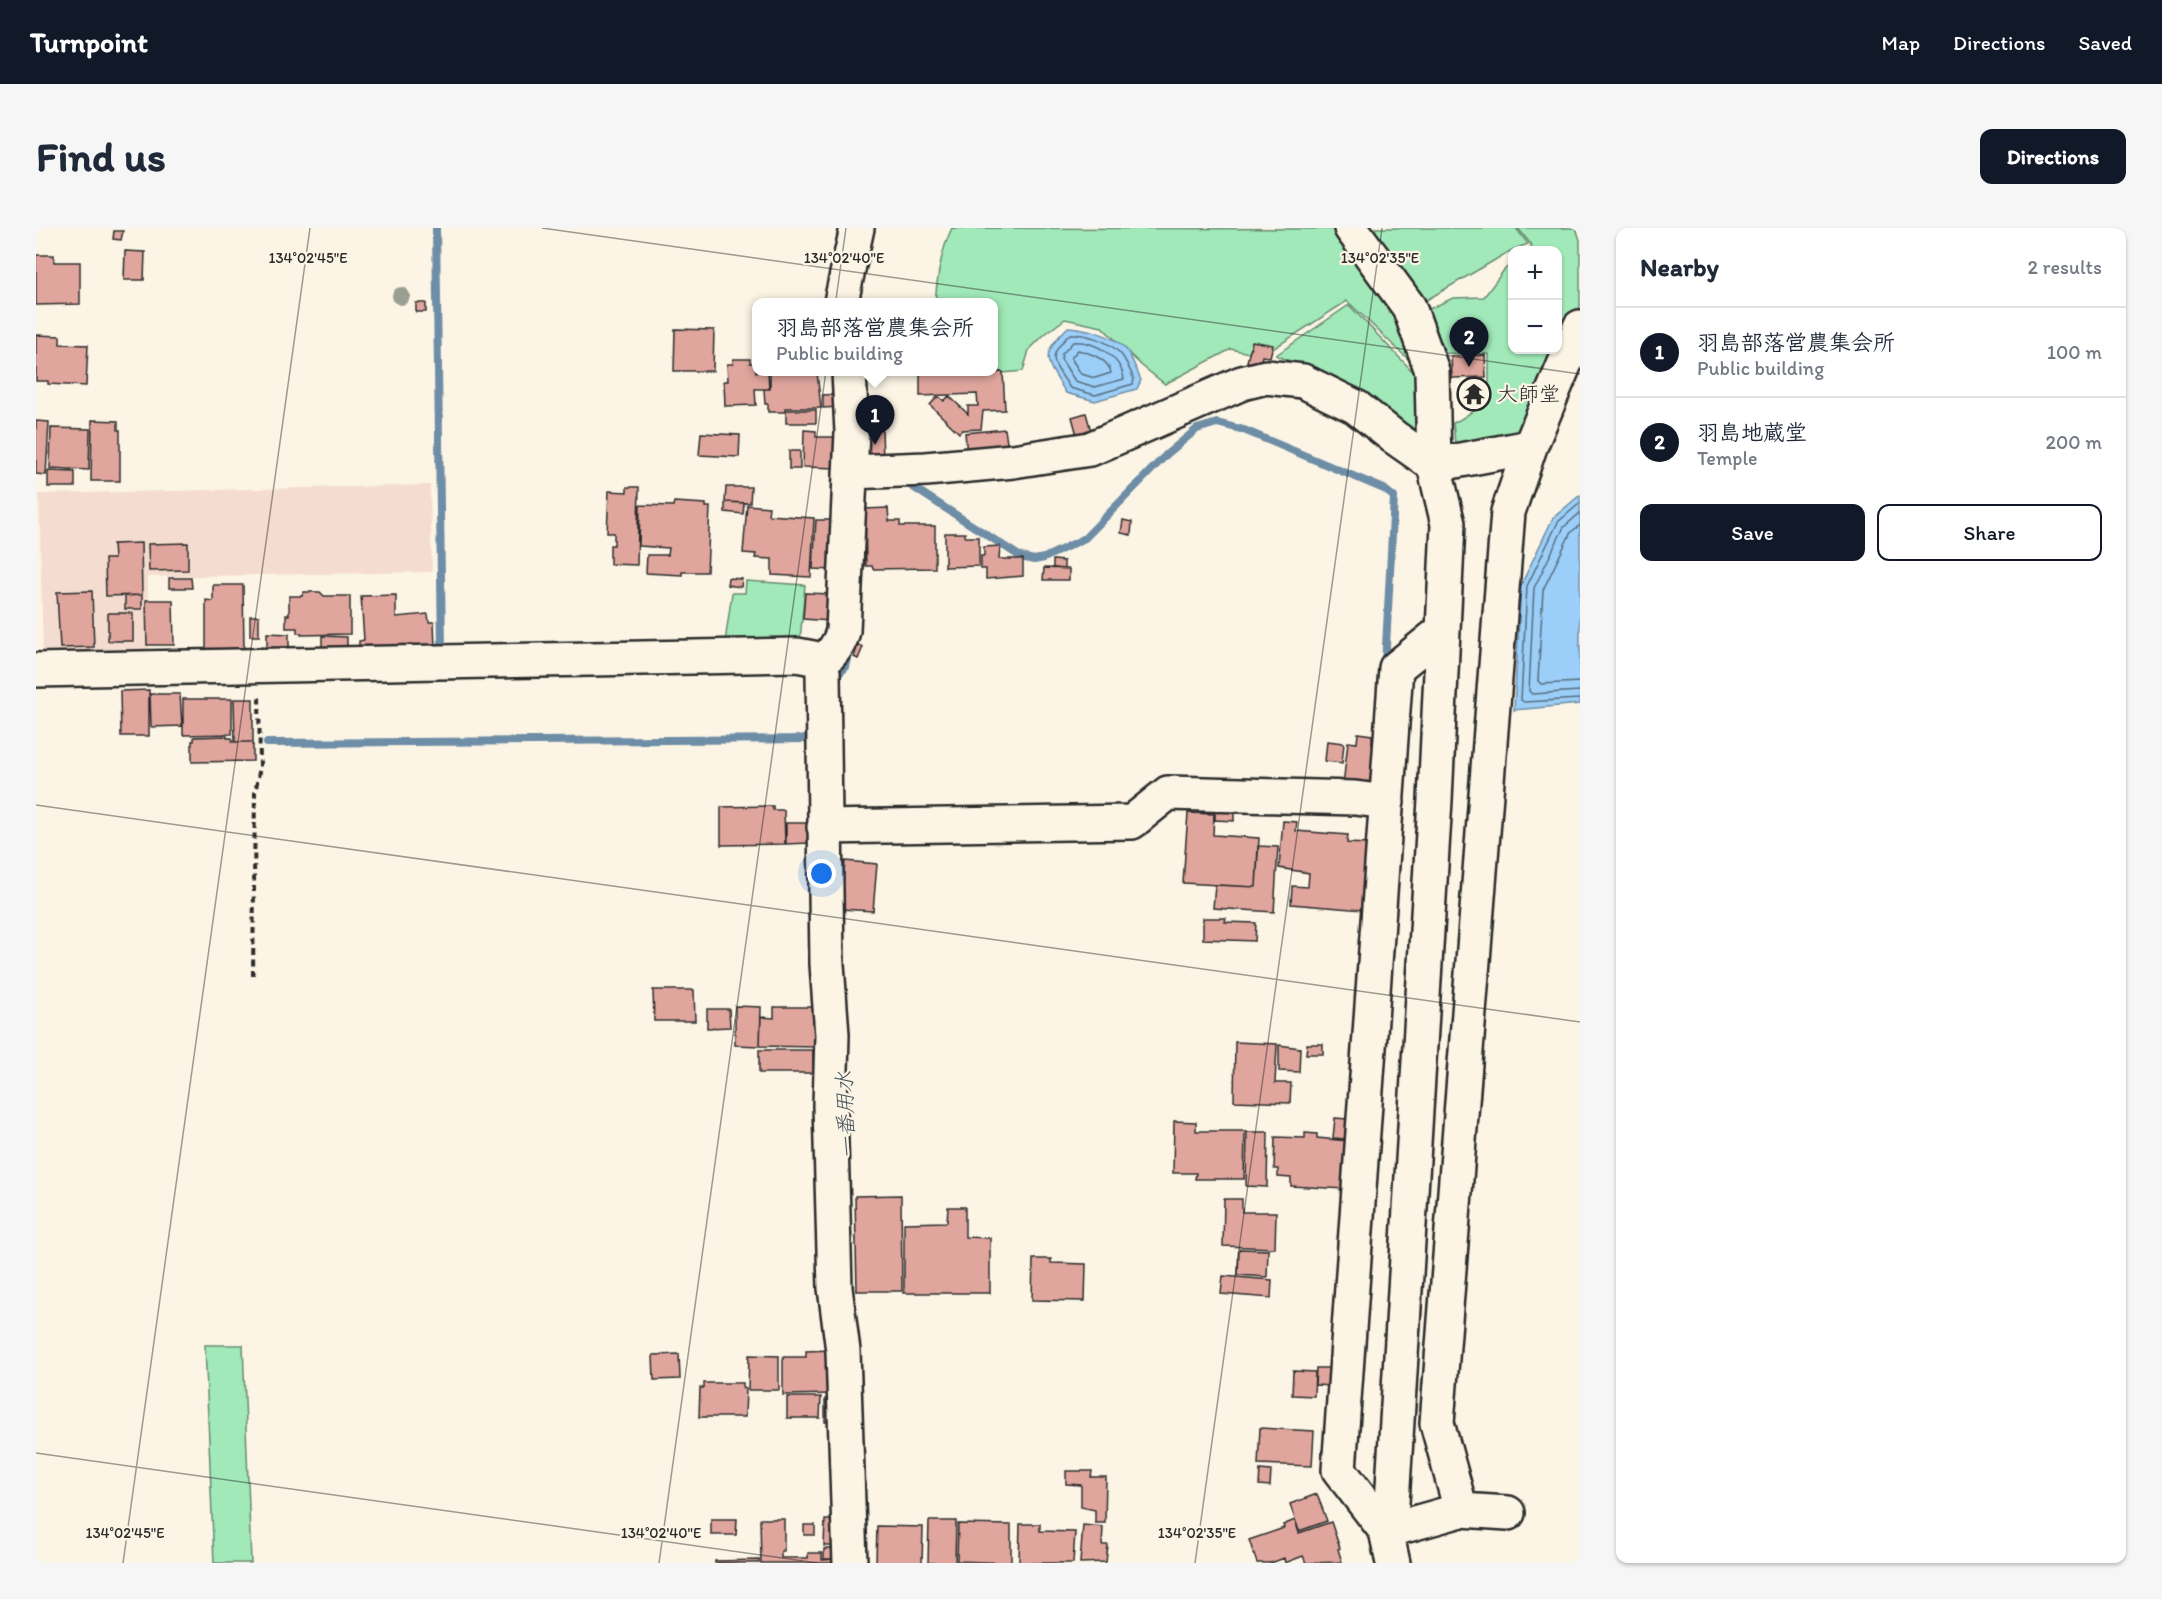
<!DOCTYPE html>
<html lang="en">
<head>
<meta charset="utf-8">
<style>
  body { margin:0; font-family:Itim,"Klee One",sans-serif; background:#f6f6f7; color:#1f2937 }
  .controls { position:absolute; right:18px; top:18px; display:grid; overflow:hidden; border-radius:12px; box-shadow:0 2px 4px #0004 }
  .controls button { width:54px; height:54px; display:grid; place-items:center; padding:0; border:0; border-bottom:2px solid #e0e1e3; background:#fff; color:#1f2937; font:30px sans-serif }
  .you { position:absolute; left:786px; top:646px; width:21px; height:21px; margin:-15px; border:4px solid #fff; border-radius:50%; background:#1a73e8; box-shadow:0 0 0 9px #1a73e833 }
  .badge { display:grid; place-items:center; width:39px; height:39px; border-radius:50%; background:#111827; color:#fff; font-size:20px; font-weight:700 }
  .pin { position:absolute; translate:-50% -50px; filter:drop-shadow(0 2px 3px #0008) }
  .pin::after { content:''; position:absolute; top:32px; width:21px; height:18px; background:inherit; clip-path:polygon(0 0,100% 0,50% 100%) }
  .popup { position:absolute; left:716px; top:70px; width:246px; height:78px; box-sizing:border-box; display:grid; place-content:center; border-radius:12px; background:#fff; filter:drop-shadow(0 2px 4px #0005); font-size:20px; white-space:nowrap; color:#747a83 }
  .popup b { font-size:22px; color:#1f2937 }
  .popup::after { content:''; position:absolute; left:50%; top:100%; margin-left:-12px; border:12px solid transparent; border-top-color:#fff }
  .list { margin:0; padding:0; list-style:none }
  h2 { display:flex; justify-content:space-between; align-items:center; height:78px; margin:0; padding:0 24px; font-size:26px }
  h2 small { font-size:20px; font-weight:400; color:#747a83 }
  .list li { display:grid; grid-template-columns:39px 1fr auto; gap:18px; align-items:center; box-sizing:border-box; height:90px; padding:0 24px; border-top:2px solid #e0e1e3 }
  .list b { display:block; font-size:22px; white-space:nowrap }
  .list p { margin:0; font-size:20px; white-space:nowrap; color:#747a83 }
  .list em { font-size:20px; font-style:normal; color:#747a83 }
  .actions { display:flex; gap:12px; padding:18px 24px }
  .actions a { flex:1; padding:14px 0; border:2px solid #111827; border-radius:12px; text-align:center; font-size:21px; color:#111827 }
  .actions .main { background:#111827; color:#fff }
  .map { position:relative; flex:none; width:1544px; height:1335px; overflow:hidden; border-radius:12px }
  header { display:flex; align-items:center; gap:36px; box-sizing:border-box; height:84px; padding:0 30px; background:#111827; color:#fff }
  header strong { font-size:28px }
  nav { display:flex; gap:33px; margin-inline-start:auto; font-size:21px }
  .intro { display:flex; align-items:center; justify-content:space-between; box-sizing:border-box; height:144px; padding:0 36px }
  h1 { margin:0; font-size:42px }
  .button { padding:15px 27px; border-radius:12px; background:#111827; color:#fff; font-size:21px; font-weight:700 }
  main { display:flex; gap:36px; padding:0 36px }
  aside { flex:1; background:#fff; border-radius:12px; box-shadow:0 2px 4px #0004 }
  .map>svg:first-child { display:block }
  .built { fill:#f4ddd0 }
  .green { fill:#a1e9b8; stroke:#668a72; stroke-width:1.5 }
  .water { fill:#9bcef8; stroke:#6e8da6; stroke-width:1.5 }
  .lines { fill:none; stroke-linecap:round; stroke-linejoin:round }
  .shore { stroke:#586c7d; stroke-width:1.5 }
  .stream { stroke:#6e8da6; stroke-width:8 }
  .building { fill:#e0a69e; stroke:#2b2b2b; stroke-width:1.5 }
  .minor-casing { stroke:#2b2b2b; stroke-width:38 }
  .path { stroke:#2b2b2b; stroke-width:4; stroke-dasharray:6 4.5; stroke-linecap:butt }
  .minor { stroke:#fcf5e5; stroke-width:33 }
  .tree { fill:#99a092 }
  .ticks { fill:none; stroke:#2b2b2b; stroke-width:1.5; stroke-opacity:0.45 }
  .labels { text-anchor:middle; stroke-width:4.5; stroke-linejoin:round; paint-order:stroke }
  .poi-label { font-size:21px; fill:#2b2b2b; stroke:#fcf5e5; text-anchor:start }
  .water-label { font-size:22px; font-style:italic; fill:#47545e; stroke:#fcf5e5 }
  .ticks-label { font-size:15px; text-anchor:middle; fill:#2b2b2b; stroke:#fcf5e5; stroke-width:4.5; stroke-linejoin:round; paint-order:stroke }
</style>
</head>
<body>
<header>
<strong>Turnpoint</strong>
<nav><a>Map</a><a>Directions</a><a>Saved</a></nav>
</header>
<div class="intro"><h1>Find us</h1><a class="button">Directions</a></div>
<main>
<div class="map">
<svg width="1544" height="1335" viewBox="0 0 1544 1335">
  <rect width="100%" height="100%" fill="#fcf5e5"/>
  <filter id="ink" filterUnits="userSpaceOnUse"><feTurbulence type="fractalNoise" baseFrequency=".0167" numOctaves="2"/><feDisplacementMap in="SourceGraphic" scale="12" xChannelSelector="R" yChannelSelector="G"/><feConvolveMatrix kernelMatrix="1 2 1 2 8 2 1 2 1" color-interpolation-filters="sRGB"/></filter>
  <g filter="url(#ink)">
    <path class="built" d="M394 257 396 344 112 349 113 428 7 431 3 266Z"/>
    <path class="green" d="M916 0 1296 1 1343 52 1383 131 1374 133 1311 73 1226 128 1195 121 1129 156 1106 138 1066 99 1029 91 1009 106 993 122 987 143 967 145 958 142V74H899C901 50 905 22 916 0Z
      M1328 0H1480L1492 16 1476 22 1382 77Z
      M1482 0H1540L1544 12V78L1486 205 1419 215 1417 195C1431 190 1439 178 1453 175V126L1401 125 1382 86 1417 70 1448 69 1468 42 1476 35V122H1522V22H1491L1496 18Z
      M1313 77 1382 149 1387 203 1379 207 1304 155 1240 127Z
      M710 353 769 357 764 413 689 414 696 365H709Z
      M169 1117H207L215 1335H178Z"/>
    <path class="water" d="M1032 99C1050 100 1077 107 1090 121 1096 129 1100 142 1105 152L1101 161 1059 173 1030 165C1010 132 1002 129 1032 99Z
      M1544 267V476L1478 482 1485 357 1517 290Z"/>
    <g class="lines">
      <path class="shore" d="M1034 106C1050 105 1072 113 1084 125 1090 131 1094 143 1098 151L1097 156 1059 167 1034 160C1017 134 1009 130 1034 106Z
        M1037 114C1058 112 1085 129 1088 151L1059 159 1039 153 1025 131 1026 126Z
        M1042 122C1054 125 1073 131 1075 145L1059 150 1045 146 1035 130Z
        M1544 275 1522 294 1491 358 1485 472 1488 474 1544 471
        M1544 285 1528 299 1498 360 1493 463 1496 466 1544 463
        M1544 297 1535 304 1507 362 1502 453 1505 456 1544 454"/>
      <path class="stream" d="M400 0 406 420H414
        M865 255 869 254 985 329 998 332 1008 330 1049 310 1131 226 1161 201 1181 195 1208 202 1348 261 1358 269 1349 437
        M799 449 810 439 814 422
        M231 515 779 511"/>
    </g>
    <path class="building" d="M78 3H87L85 12 77 11Z
      M89 23 109 24 108 52H88Z
      M0 27H18V34H44V76L0 77Z
      M380 75H390V84H380Z
      M639 101 678 102 677 143H638Z
      M0 107 24 108V116L52 117 50 158 12 156V153H0Z
      M1216 113 1237 117 1234 129 1226 128 1224 137 1211 134Z
      M1449 127 1450 149 1416 150 1415 128Z
      M697 131H714V135H720V144H732L733 161H719L720 177 689 178 688 153H692L691 136H697Z
      M734 144H781L785 180H749V184H732V176H729L728 161H734Z
      M884 144H922V145L967 144 969 182 947 183 945 201 926 202 923 205 894 177 902 168 908 173 913 168 932 186V178H942L941 166 884 168Z
      M1449 156 1450 174 1430 175V170H1427V162H1430L1429 157Z
      M803 166V179L787 180V167Z
      M750 182H780V195H750Z
      M1050 185 1055 203 1041 207 1036 189Z
      M56 192 82 193V202H84V253H55Z
      M0 193 13 194 10 247 0 246Z
      M15 200 54 201 53 242 14 240Z
      M831 200H846L847 234 832 235Z
      M969 201 972 222 931 226 929 205Z
      M768 202 780 203V209H803V240L767 239Z
      M665 205 704 207 703 229 663 227Z
      M753 223H764V241H753Z
      M12 243 39 244V259H12Z
      M591 259H603L601 337 574 336V317H578V305H571L573 263 591 264Z
      M690 259H715L714 275 689 274Z
      M638 274 670 276V279H674L671 344H646V347L610 345 611 327H632L633 320 603 318 604 277 637 278Z
      M689 274 708 275 707 286 689 284Z
      M711 277 733 279 732 287 778 290 775 349 736 347V331L719 330 720 326 707 325Z
      M852 280 853 293H864V298H899V340L837 341 836 338H830L829 281Z
      M780 292H799L797 342 777 341Z
      M1087 292 1096 294 1095 307 1085 305Z
      M909 305H929V309H943V338L909 339Z
      M105 315 106 367 70 368 69 331H78L77 316Z
      M152 315V342L113 343 112 316Z
      M964 318 963 331H987V348L950 351V341H945V328H948V319Z
      M1017 332 1028 333V341L1017 340Z
      M1008 340 1033 341V352H1007Z
      M133 350H155L156 360H133Z
      M692 350 706 351 705 359 691 357Z
      M177 357H207L208 422H170V372L177 373Z
      M56 363 58 419 24 420 21 364Z
      M268 364H284L288 368H314V406L265 407V405H261V400H250V387H253V368H266Z
      M769 365 795 366 794 393 767 391Z
      M106 367V381H89V368Z
      M360 367V389L392 386 393 394H398L399 421 323 423V413L328 412 325 368Z
      M110 372H137L138 417H111Z
      M72 385H97V413H72Z
      M214 388H223V408H214Z
      M231 405 253 406V424L231 425Z
      M286 408 311 409V424L286 423Z
      M822 417 827 419 822 431 818 429Z
      M113 462V508H85L84 463Z
      M114 466H144L146 498 115 499Z
      M147 471H196V506L147 507Z
      M198 471H217V514H199Z
      M1322 505 1336 507V516L1341 517 1336 561 1307 557 1312 514 1321 515Z
      M191 508V510H196V514H217V533L156 534V513H158V509Z
      M1291 513 1308 515 1306 535 1289 533Z
      M737 578V582H748L749 616 685 617V579Z
      M1179 583H1198V593L1179 592Z
      M1152 585 1178 586 1177 607 1223 610 1220 659 1147 655Z
      M1247 593 1261 594 1260 603 1312 607 1311 615 1332 616 1327 682 1255 676 1256 658 1272 659 1273 645 1243 640Z
      M750 595H773V615L750 616Z
      M1222 618 1242 619 1238 684 1177 680 1179 657 1220 659Z
      M809 633 841 636 837 683 805 681Z
      M1167 690H1190L1189 694 1220 695 1219 713 1167 711Z
      M617 762H658L659 793H618Z
      M699 778 725 779 724 818 699 817Z
      M738 779H782L781 819 724 818 725 789 738 790Z
      M671 781H693L694 799 671 800Z
      M1199 814 1241 816 1239 855H1255L1254 875 1198 873Z
      M1271 816H1287V826H1270Z
      M1243 817 1264 820 1263 844 1243 843Z
      M723 822H777V845H723Z
      M1299 890 1311 891 1310 911 1297 910Z
      M1138 893 1160 894V903H1209L1208 951H1159L1160 945H1137Z
      M1211 904H1232L1231 959 1210 958Z
      M1269 905 1281 906V910L1313 913 1309 961 1255 958V950L1242 949V941H1238L1239 909 1269 910Z
      M865 967 866 1063H821L819 968Z
      M1188 971H1206V984H1240L1239 1020 1187 1018Z
      M912 979H929V1009L954 1010V1065H868V995L911 994Z
      M1203 1021 1232 1022 1231 1049 1202 1047Z
      M997 1031H1015V1035L1050 1036 1049 1073 996 1072Z
      M1187 1048 1236 1052 1235 1070 1185 1066Z
      M795 1122V1166L747 1167V1129H770V1123Z
      M643 1126 644 1151 618 1152 617 1127Z
      M713 1127 743 1128V1162H712Z
      M1280 1140H1297L1296 1158 1279 1157Z
      M1257 1143 1279 1144 1278 1168 1256 1167Z
      M668 1155H707V1160H710L709 1189H663L664 1160H668Z
      M751 1169H785L784 1190H751Z
      M789 1171H801V1194H789Z
      M1224 1200 1278 1203 1276 1238 1222 1236Z
      M1224 1242 1235 1243 1234 1258 1223 1257Z
      M1030 1243H1056L1055 1249H1070L1069 1295H1059V1282L1045 1279V1257L1030 1256Z
      M1281 1266 1291 1293 1263 1303 1254 1276Z
      M675 1291H701L700 1307H675Z
      M724 1291H748V1323H745V1330H772V1325H786V1332L803 1331V1335H725Z
      M789 1292H804L803 1318H788Z
      M1259 1292 1263 1305 1295 1294 1304 1320 1302 1321 1306 1334 1270 1335 1267 1328 1249 1335 1248 1330 1235 1335H1221L1213 1312 1248 1300 1247 1297Z
      M893 1293H920L919 1335H892Z
      M922 1296 975 1297V1335L921 1333Z
      M984 1296H1004V1303L1039 1304 1037 1335H983Z
      M768 1297H779V1307H768Z
      M1047 1297 1067 1299 1066 1317H1072L1070 1334 1044 1335Z
      M841 1298 887 1299 886 1335H840Z
      M788 1321H800V1331H788Z
      M723 1332V1335H679V1333Z"/>
    <g class="lines">
      <g class="minor-casing">
        <path id="minor" d="M1315 0 1373 79 1396 143 1398 237 1412 296 1399 572 1356 1275 1350 1303 1357 1335
          M805 74 821 0
          M814 244 890 241 977 233 1054 221 1206 155 1230 149 1267 153 1320 179 1358 209 1398 237 1494 219 1544 99
          M785 436C795 426 804 417 807 403L816 204 813 144
          M0 442C254 435 508 433 761 427L777 430 785 436 787 445 791 736 796 807 794 877 799 1060 807 1123 814 1335
          M788 599 1096 594 1132 565 1319 570 1351 574
          M1425 1282 1401 1195 1472 284 1494 219
          M1350 1303 1303 1242 1360 440 1407 402
          M1350 1303 1425 1282 1472 1285"/>
      </g>
      <path class="path" d="M217 748 219 565 224 539 223 467"/>
      <use href="#minor" class="minor"/>
    </g>
    <circle class="tree" cx="365" cy="68" r="9"/>
  </g>
  <path class="ticks" d="M506 0 1544 146M0 577 1544 794M0 1225 782 1335M87 1335 274 0M623 1335 810 0M1159 1335 1346 0"/>
  <defs>
    <g id="temple-ring" transform="scale(1.725)"><circle r="9.5" fill="#fcf5e5" stroke="#2b2b2b" stroke-width="1.5"/><path d="M0-6L5-2H3V0L6.5 2.5H4V6H1.5V3h-3V6H-4V2.5H-6.5L-3 0V-2H-5Z" fill="#2b2b2b"/></g>
  </defs>
  <g fill-rule="evenodd">
    <use href="#temple-ring" x="1438" y="166"/>
  </g>
  <g class="labels">
    <g class="poi-label">
      <text x="1461" y="173">大師堂</text>
    </g>
    <g class="water-label">
      <text transform="translate(809 887) rotate(-92)" y="8">一番用水</text>
    </g>
  </g>
  <g class="ticks-label">
    <text x="272" y="35">134°02'45"E</text>
    <text x="808" y="35">134°02'40"E</text>
    <text x="1344" y="35">134°02'35"E</text>
    <text x="89" y="1310">134°02'45"E</text>
    <text x="625" y="1310">134°02'40"E</text>
    <text x="1161" y="1310">134°02'35"E</text>
  </g>
</svg>
<div class="controls">
<button>+</button>
<button>−</button>
</div>
<div class="you"></div>
<div class="pin badge" style="left:839px;top:217px">1</div>
<div class="popup"><b>羽島部落営農集会所</b>Public building</div>
<div class="pin badge" style="left:1433px;top:139px">2</div>
</div>
<aside>
<h2>Nearby<small>2 results</small></h2>
<ul class="list">
<li><span class="badge">1</span><div><b>羽島部落営農集会所</b><p>Public building</p></div><em>100 m</em></li>
<li><span class="badge">2</span><div><b>羽島地蔵堂</b><p>Temple</p></div><em>200 m</em></li>
</ul>
<div class="actions"><a class="main">Save</a><a>Share</a></div>
</aside>
</main>
</body>
</html>
